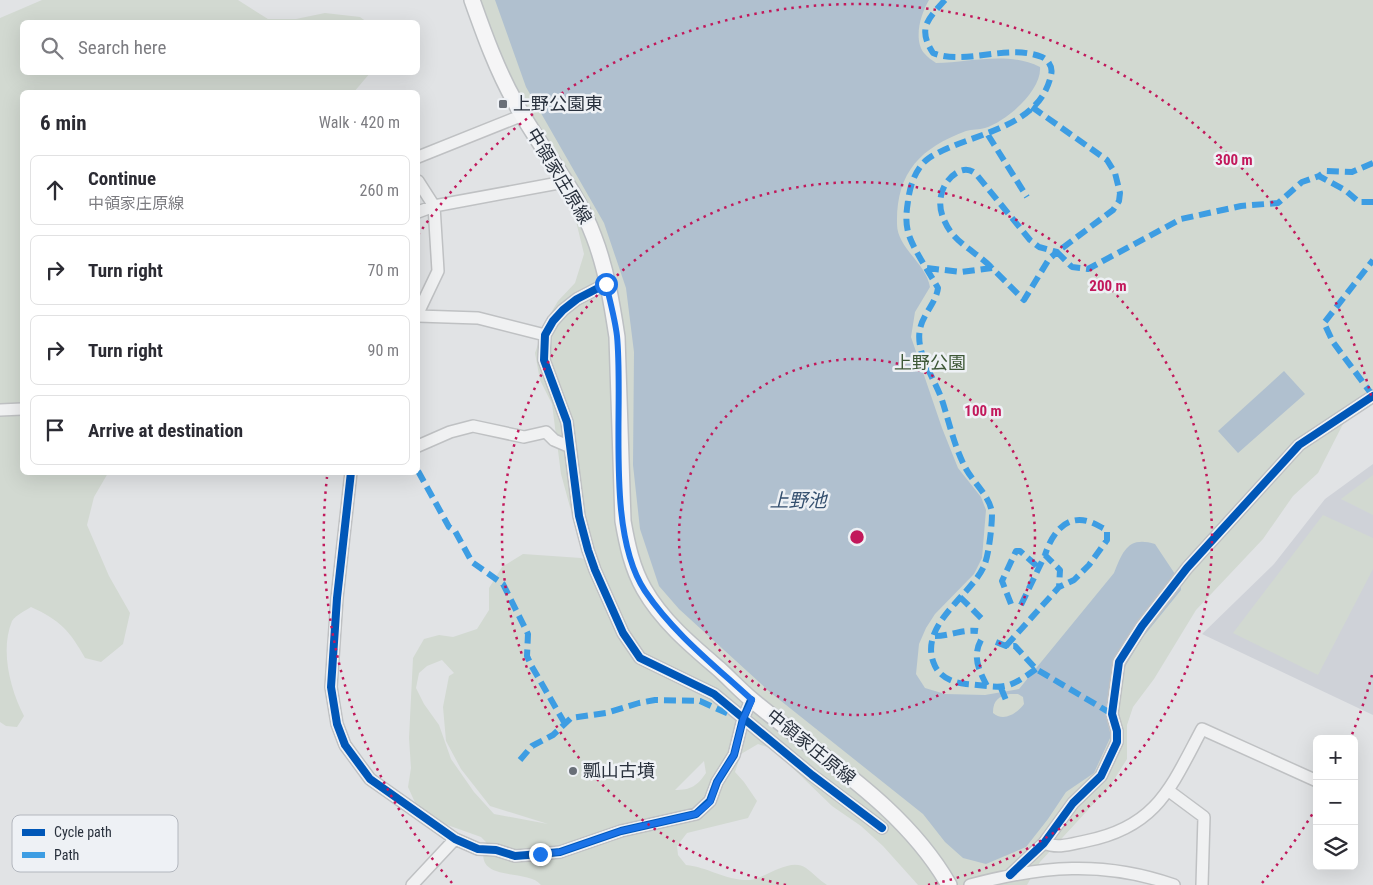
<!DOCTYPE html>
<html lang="en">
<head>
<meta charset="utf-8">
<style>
  body { margin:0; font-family:"Roboto Condensed","Noto Sans JP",sans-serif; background:#f7f7f7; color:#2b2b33 }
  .controls { position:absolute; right:15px; bottom:15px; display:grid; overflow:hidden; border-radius:8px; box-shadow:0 5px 20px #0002 }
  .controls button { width:45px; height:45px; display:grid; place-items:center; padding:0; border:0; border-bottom:1px solid #e1e1e2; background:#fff; color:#2b2b33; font:25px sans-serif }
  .stop { position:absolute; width:15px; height:15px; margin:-11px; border:4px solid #1a73e8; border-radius:50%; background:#fff }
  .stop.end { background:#1a73e8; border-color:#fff; box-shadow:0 1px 5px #0008 }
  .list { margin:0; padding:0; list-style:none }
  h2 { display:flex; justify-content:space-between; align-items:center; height:65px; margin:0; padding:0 20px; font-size:21px }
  h2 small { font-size:16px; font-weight:400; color:#7c7c81 }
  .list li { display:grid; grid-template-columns:32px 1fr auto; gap:15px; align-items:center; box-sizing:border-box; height:70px; margin:0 10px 10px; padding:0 10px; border:1px solid #e1e1e2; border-radius:8px }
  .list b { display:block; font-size:19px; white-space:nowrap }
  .list p { margin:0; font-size:16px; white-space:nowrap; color:#7c7c81 }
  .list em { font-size:16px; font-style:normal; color:#7c7c81 }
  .icon { flex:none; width:28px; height:28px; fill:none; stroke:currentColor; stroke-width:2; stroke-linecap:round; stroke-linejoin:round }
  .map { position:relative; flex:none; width:1373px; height:885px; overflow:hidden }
  .search { position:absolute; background:#fff; box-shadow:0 5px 20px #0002; left:20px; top:20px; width:400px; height:55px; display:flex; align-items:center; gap:12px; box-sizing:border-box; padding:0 18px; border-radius:8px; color:#7c7c81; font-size:19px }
  .panel { position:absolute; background:#fff; box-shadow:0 5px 20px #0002; left:20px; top:90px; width:400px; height:385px; border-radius:8px }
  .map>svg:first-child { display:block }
  .built { fill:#cfd2d8 }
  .green { fill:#d2d9d1; fill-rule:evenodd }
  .water { fill:#b0c0cf; fill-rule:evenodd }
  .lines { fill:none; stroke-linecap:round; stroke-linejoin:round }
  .minor-casing { stroke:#bfc1c3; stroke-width:14 }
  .major-casing { stroke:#bdc0c3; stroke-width:18 }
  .minor { stroke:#f0f1f2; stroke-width:11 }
  .major { stroke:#f5f5f6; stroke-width:15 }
  .quiet { stroke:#3d9de3; stroke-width:6; stroke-dasharray:12 6; stroke-linecap:butt }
  .cycleway-casing { stroke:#eef1f5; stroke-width:11 }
  .cycleway { stroke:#0057b8; stroke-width:8 }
  .route { stroke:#1a73e8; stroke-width:6 }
  .ring { fill:none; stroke:#c2185b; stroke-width:2.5; stroke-dasharray:2.5 5 }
  .poi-dot { fill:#696f78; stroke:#eef1f5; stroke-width:2 }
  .labels { text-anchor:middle; stroke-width:5; stroke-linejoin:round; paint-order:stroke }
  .poi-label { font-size:18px; fill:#29313d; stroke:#eef1f5; text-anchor:start }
  .street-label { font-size:18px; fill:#29313d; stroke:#eef1f5 }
  .park-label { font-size:18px; fill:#3e5837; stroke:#eef1f5 }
  .water-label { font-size:19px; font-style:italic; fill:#35506f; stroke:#eef1f5 }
  .key { fill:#eef1f5; stroke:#b3b7be; stroke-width:1 }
  .key-label { font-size:14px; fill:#29313d }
  .centre { fill:#c2185b; stroke:#eef1f5; stroke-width:2.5 }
  .ring-label { font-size:15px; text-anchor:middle; font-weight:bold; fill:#c2185b; stroke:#eef1f5; stroke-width:5; stroke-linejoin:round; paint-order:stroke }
</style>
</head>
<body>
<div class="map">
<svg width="1373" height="885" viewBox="0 0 1373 885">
  <rect width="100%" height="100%" fill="#e1e3e5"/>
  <path class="built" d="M1373 464V715L1202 634 1274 564 1325 499Z"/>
  <path class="green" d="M42 0H238L268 19H296L325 13 360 17 367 22H22V72L370 73 354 92H22V472L108 473 94 497 87 525 109 576 130 613 123 644 101 662 85 658C70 631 60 620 31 607 25 611 16 615 12 621 0 650 10 689 24 716L17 727 6 726 0 722V18Z
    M476 0H1373V390L1343 424 1318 473 1293 496 1263 539 1196 610 1154 679 1133 707 1127 725V759L1110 786 1040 862 1027 885H918L883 846 861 826 832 806 773 749 758 744 741 754 735 772 744 782 757 801 748 818 687 833 677 846 678 855 686 865C708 867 726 881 750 880 766 878 790 857 806 868 813 873 819 880 827 885H541C528 867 470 885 486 842L481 837 439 822 417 807 408 787 411 768 409 738 413 658 424 639 439 635 453 637 477 629 489 610V588L502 567 523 554 581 558 595 564 579 532 570 507 561 474 552 404 540 380 535 353 546 321 558 301 575 283 584 254 575 217 554 170 529 127ZM442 660 454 673 449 676 443 707 446 741 461 769 490 806 548 824 494 814 474 792 451 759 439 725 424 704 416 688 419 673 427 666ZM704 761 706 773C697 786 691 790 675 790Z
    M1373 475V515L1341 499Z
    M1323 515 1373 538V569L1318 675 1233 633Z"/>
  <path class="water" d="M495 0H929C921 13 913 39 924 53 927 57 932 60 936 63 971 62 1008 51 1040 67 1042 90 1007 121 985 128 979 130 972 129 966 131 920 148 896 173 897 224 897 248 926 263 930 287L915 312 911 337 942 428 958 468 981 497 986 510 982 558 974 574 935 614 926 628 919 644 916 674 925 688 945 694 985 695 1019 689 1114 573C1123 551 1128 536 1155 544L1181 583V590L1143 637 1109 693 1106 716 1111 736 1094 773 1066 792 1048 819 1026 847 986 864 963 858 945 842 923 814 771 693 679 609 659 586 640 529 633 465 634 352 626 288 604 223 526 87ZM1010 694H1018L1023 697 1024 704C1017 714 1003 722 993 713 993 700 999 696 1010 694Z
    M1284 371 1305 394 1238 453 1218 431Z"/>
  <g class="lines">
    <g class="minor-casing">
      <path id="minor" d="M418 157 523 115
        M418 181 434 206 438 271 418 313
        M418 212 434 206 564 182
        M606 284 577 299 563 310 553 321 545 335 544 360 567 422 579 516 588 550 595 570 623 633 640 658 714 694 812 775 882 828
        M418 316 478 318 545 335
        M0 410 22 409
        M418 446 450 432 473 426 524 437 546 432 554 440 568 446
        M351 472 337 598 331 687 337 724 345 745 370 779 455 839 478 849 496 850 515 856 540 854 560 852 621 831 696 814 710 801 717 782 734 755 743 719 751 700
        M1169 791 1204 817 1202 885
        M1044 843C1058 849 1071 844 1086 841 1157 827 1171 787 1202 729L1317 781
        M1010 875 1044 843 1073 803 1101 776 1117 742V731L1112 714 1119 662 1142 626 1187 568 1299 445 1373 396
        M412 885 455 839
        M970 885C1041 866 1103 860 1174 885"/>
    </g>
    <g class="major-casing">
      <path id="major" d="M472 0C484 34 497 70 515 102 539 147 576 188 594 237 606 268 612 304 617 337L623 521C627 544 632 568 644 589 662 621 692 646 719 669 730 679 740 690 752 700 820 757 904 806 949 885"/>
    </g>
    <use href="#minor" class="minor"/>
    <use href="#major" class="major"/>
    <path class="quiet" d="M945 0C928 19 917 28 933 53 966 66 1007 43 1042 57 1049 60 1053 68 1051 75 1039 131 967 133 929 158 916 167 910 185 908 201 906 214 905 225 910 238 917 255 929 272 938 288 936 303 923 314 920 329 915 353 935 379 942 400 949 422 954 445 964 465 971 481 991 496 992 514 992 525 989 555 984 566 971 596 916 626 935 666 941 678 954 683 966 684 1004 687 1004 692 1036 669
      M1032 107 1107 160 1115 173 1120 193 1119 201 1113 210 1057 252 1072 267 1088 269 1181 219 1241 206 1278 203 1302 182 1319 176
      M988 135 1027 197
      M1373 163 1352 172 1326 171 1319 176 1345 190 1359 202H1373
      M927 268 961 272 992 268 1024 300 1049 259 1057 252 1039 247 1030 240 976 174C962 161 943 181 941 196 939 205 941 214 945 222 954 243 977 252 992 268
      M1373 396 1333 342 1324 323 1373 260
      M418 471 449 527 455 531 472 562 503 584 528 634 527 656 531 665 564 722
      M960 597 985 622
      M1011 604 1002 581 1016 551H1020L1039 568
      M1021 605 1045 555 1060 570 1059 587
      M935 636C950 636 962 629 978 631
      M981 640C972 657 979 670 987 686
      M996 642 1006 646H1015L1036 669 1112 714
      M1006 646 1059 587 1074 580 1089 565 1107 540V530C1102 528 1098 525 1093 523 1067 512 1052 533 1045 555
      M1001 688 1006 700
      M520 760 532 746 553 735 571 718 606 713 639 703 655 700 700 701 731 715"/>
    <g class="cycleway-casing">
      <path id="cycleway" d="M606 284 577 299 563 310 553 321 545 335 544 360 567 422 579 516 588 550 595 570 623 633 640 658 714 694 812 775 882 828
        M351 472 337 598 331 687 337 724 345 745 370 779 455 839 478 849 496 850 515 856 540 854 560 852 621 831 696 814 710 801 717 782 734 755 743 719 751 700
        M1010 875 1044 843 1073 803 1101 776 1117 742V731L1112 714 1119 662 1142 626 1187 568 1299 445 1373 396"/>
    </g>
    <use href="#cycleway" class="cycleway"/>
  </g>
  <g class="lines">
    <path class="route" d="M540 854 560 852 621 831 696 814 710 802 717 782 734 755 743 719 752 700C714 665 674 634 645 591 605 531 624 408 617 336 615 319 610 301 606 284"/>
  </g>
  <g class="ring">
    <circle cx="857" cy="537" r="178"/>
    <path d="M786 885A355 355 0 1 1 928 885"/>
    <path d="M1372 675A533 533 0 0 1 1351 737M1316 808A533 533 0 0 1 1262 883M452 883A533 533 0 0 1 327 477M418 235A533 533 0 0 1 1372 399"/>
  </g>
  <g class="poi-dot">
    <rect x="498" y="99" width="10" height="10" rx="2.5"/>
    <circle cx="573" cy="771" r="5"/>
  </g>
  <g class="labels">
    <g class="poi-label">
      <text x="513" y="110">上野公園東</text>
      <text x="583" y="777">瓢山古墳</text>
    </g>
    <g class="street-label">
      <text transform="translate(559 176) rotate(59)" y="6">中領家庄原線</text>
      <text transform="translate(811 747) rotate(39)" y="6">中領家庄原線</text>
    </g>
    <g class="park-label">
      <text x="930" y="369">上野公園</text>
    </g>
    <g class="water-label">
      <text x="798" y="507">上野池</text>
    </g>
  </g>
  <rect x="12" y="815" width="166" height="57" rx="8" class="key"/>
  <rect x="22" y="829" width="23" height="7" fill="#0057b8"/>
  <rect x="22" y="852" width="23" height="6" fill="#3d9de3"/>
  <g class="key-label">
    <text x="54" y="837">Cycle path</text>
    <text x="54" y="860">Path</text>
  </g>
  <circle cx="857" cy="537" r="8" class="centre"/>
  <g class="ring-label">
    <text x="1234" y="165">300 m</text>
    <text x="1108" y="291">200 m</text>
    <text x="983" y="416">100 m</text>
  </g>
</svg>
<div class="controls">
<button>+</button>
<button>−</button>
<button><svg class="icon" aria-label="layers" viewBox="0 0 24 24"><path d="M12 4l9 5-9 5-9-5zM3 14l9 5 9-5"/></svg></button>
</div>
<div class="stop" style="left:606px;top:284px"></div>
<div class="stop end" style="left:540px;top:854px"></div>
<div class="search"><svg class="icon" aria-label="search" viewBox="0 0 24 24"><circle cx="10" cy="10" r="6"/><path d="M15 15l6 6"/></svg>Search here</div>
<section class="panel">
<h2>6 min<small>Walk · 420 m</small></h2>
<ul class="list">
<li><svg class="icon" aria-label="ahead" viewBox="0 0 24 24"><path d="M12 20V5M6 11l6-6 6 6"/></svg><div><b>Continue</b><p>中領家庄原線</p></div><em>260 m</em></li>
<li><svg class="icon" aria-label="right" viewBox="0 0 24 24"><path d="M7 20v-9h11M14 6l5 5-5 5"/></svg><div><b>Turn right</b></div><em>70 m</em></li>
<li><svg class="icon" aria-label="right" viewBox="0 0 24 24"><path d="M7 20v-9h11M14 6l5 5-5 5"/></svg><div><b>Turn right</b></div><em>90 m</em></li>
<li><svg class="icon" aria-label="arrive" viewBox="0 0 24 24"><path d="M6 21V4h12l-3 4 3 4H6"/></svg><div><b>Arrive at destination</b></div></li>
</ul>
</section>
</div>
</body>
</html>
